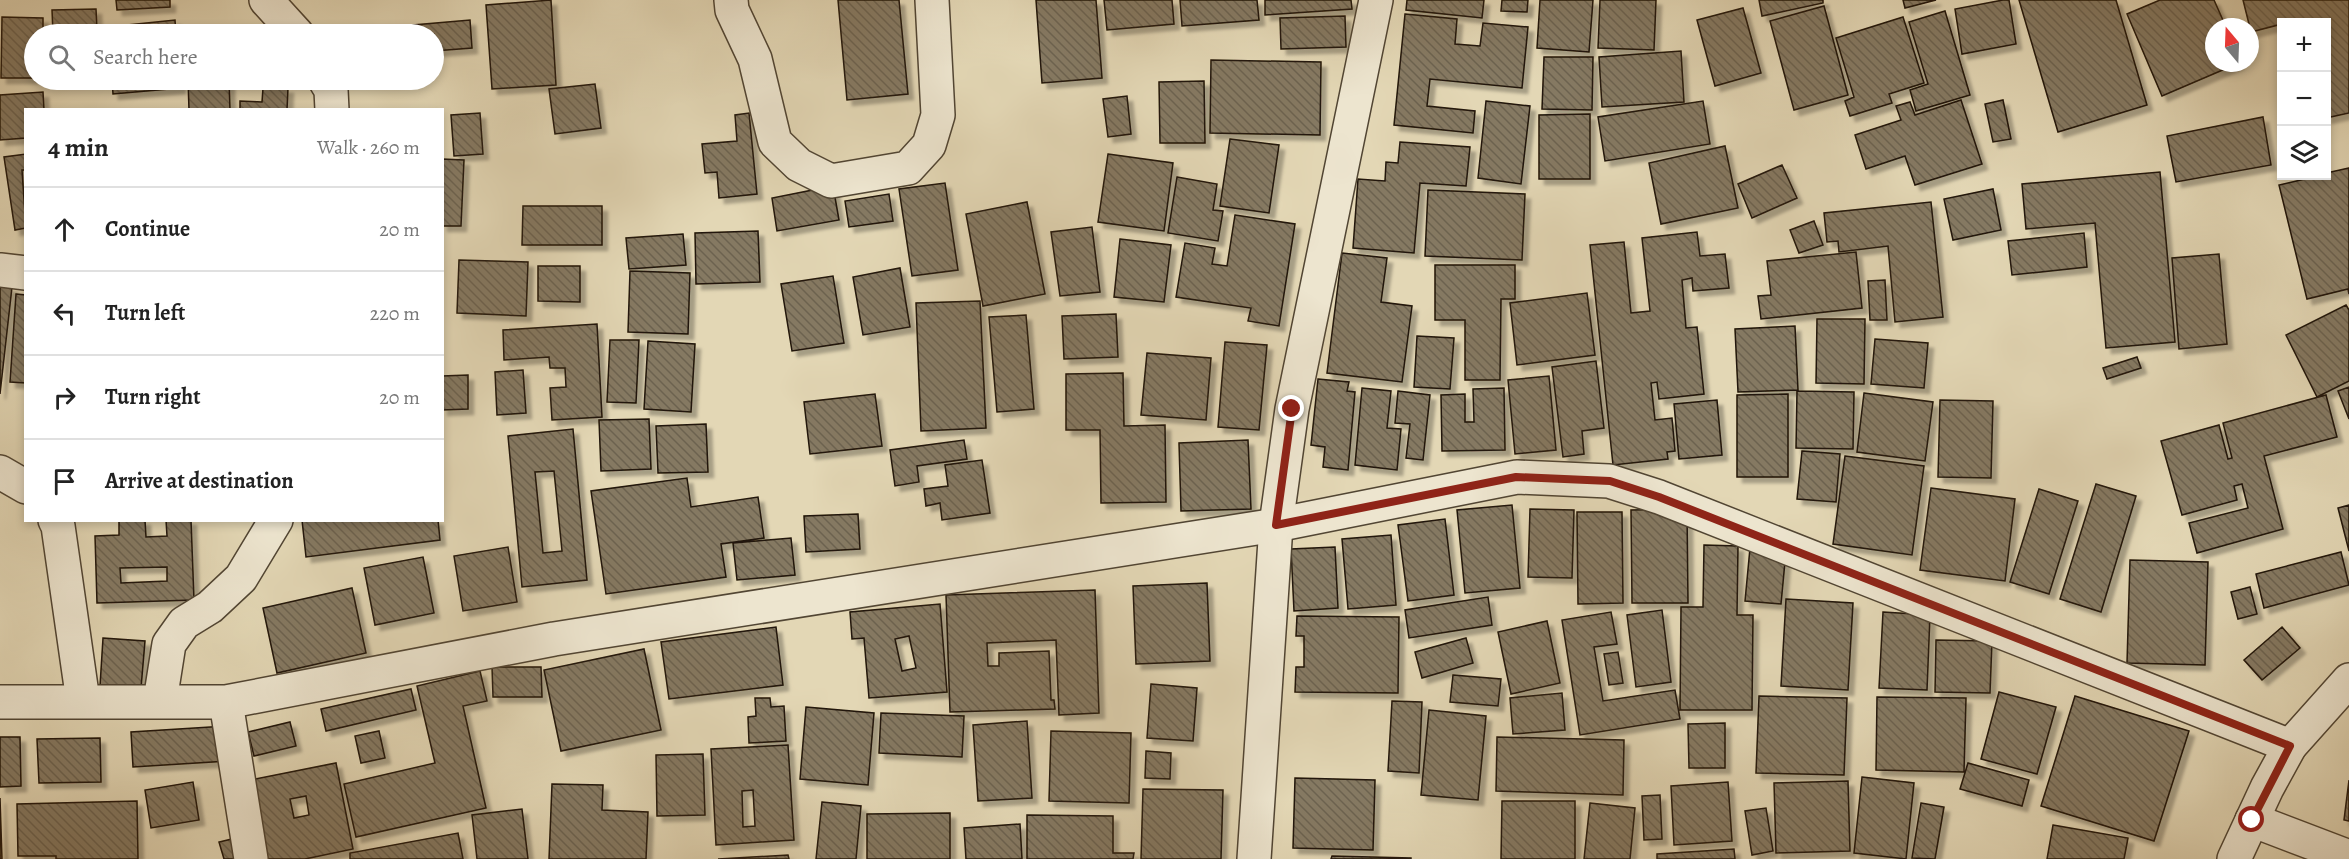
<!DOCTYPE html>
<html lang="en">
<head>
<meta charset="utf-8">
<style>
  body { margin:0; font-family:Alegreya,serif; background:#f2f2f2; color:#222 }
  .controls { position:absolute; right:18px; top:18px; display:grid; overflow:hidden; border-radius:0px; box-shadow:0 3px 9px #0003 }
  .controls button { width:54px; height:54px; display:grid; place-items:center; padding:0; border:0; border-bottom:2px solid #e0e0e0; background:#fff; color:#222; font:30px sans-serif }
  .compass { position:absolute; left:2205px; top:18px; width:54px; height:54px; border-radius:50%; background:#fff; box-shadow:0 3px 9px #0003; rotate:341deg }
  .stop { position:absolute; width:18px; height:18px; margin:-14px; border:4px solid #8f2418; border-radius:50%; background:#fff }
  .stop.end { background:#8f2418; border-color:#fff; box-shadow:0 2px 6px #0008 }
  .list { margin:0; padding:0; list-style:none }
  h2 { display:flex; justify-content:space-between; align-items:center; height:78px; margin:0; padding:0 24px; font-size:26px }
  h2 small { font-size:20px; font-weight:400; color:#767676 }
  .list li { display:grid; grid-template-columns:39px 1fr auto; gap:18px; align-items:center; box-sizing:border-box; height:84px; padding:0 24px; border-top:2px solid #e0e0e0 }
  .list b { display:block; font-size:22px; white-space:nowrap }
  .list em { font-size:20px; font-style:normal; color:#767676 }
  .icon { flex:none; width:33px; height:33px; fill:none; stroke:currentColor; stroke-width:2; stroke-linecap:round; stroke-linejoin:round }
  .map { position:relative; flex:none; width:2349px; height:859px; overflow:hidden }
  .search { position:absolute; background:#fff; box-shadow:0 3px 9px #0003; left:24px; top:24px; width:420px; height:66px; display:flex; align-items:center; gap:15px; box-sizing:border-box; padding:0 21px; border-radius:33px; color:#767676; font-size:22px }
  .panel { position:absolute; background:#fff; box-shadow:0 3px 9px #0003; left:24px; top:108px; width:420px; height:414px; border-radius:0px }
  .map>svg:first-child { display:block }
  .building { fill:url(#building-back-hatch); stroke:#201408; stroke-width:1.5; fill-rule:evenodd; filter:url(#shadow) }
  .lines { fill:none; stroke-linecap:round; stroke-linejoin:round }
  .minor-casing { stroke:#514533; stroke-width:36 }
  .tertiary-casing { stroke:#514533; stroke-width:36 }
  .minor { stroke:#ede5cf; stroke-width:33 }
  .tertiary { stroke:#ede5cf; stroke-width:33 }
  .route { stroke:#8f2418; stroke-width:8 }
</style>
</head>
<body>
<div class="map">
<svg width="2349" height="859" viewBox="0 0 2349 859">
  <defs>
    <pattern id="building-back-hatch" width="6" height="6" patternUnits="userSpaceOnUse" patternTransform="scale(1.5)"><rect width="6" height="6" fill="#857962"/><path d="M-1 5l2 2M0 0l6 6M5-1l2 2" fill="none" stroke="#6c624f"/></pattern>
    <filter id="shadow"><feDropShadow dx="5.5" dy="5.5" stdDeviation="1.5" flood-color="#0004"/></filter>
  </defs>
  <rect width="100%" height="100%" fill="#e3d7b5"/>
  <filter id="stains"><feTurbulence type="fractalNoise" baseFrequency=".00333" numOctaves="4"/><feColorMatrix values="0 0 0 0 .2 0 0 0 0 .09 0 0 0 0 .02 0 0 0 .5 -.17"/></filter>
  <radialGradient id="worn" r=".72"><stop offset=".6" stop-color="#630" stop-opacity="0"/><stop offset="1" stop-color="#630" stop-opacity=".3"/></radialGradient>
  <path class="building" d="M116 0H170V7L117 10Z
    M551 0 556 85 492 89 486 5Z
    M838 0H899L908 94 847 100Z
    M1036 0H1096L1102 78 1042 83Z
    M1104 0H1172L1174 24 1107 30Z
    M1180 0H1257L1259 20 1182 26Z
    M1265 0H1351L1352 9 1265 15Z
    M1407 0H1484L1482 18 1406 10Z
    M1502 0H1528L1527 12 1501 11Z
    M1540 0H1593L1589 52 1537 48Z
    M1600 0H1656L1654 50 1598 48Z
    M1759 0H1823V3L1762 16Z
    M1903 0H1936L1905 8Z
    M2003 0H2009L2016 44 1962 54 1955 9Z
    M2019 0H2116L2147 105 2058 132Z
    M2160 0H2214L2226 27H2214V63H2239L2162 96 2127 14Z
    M2243 0H2349V113L2326 118V22H2302L2301 19 2251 32Z
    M1824 6 1848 95 1794 110 1770 21Z
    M1743 8 1761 73 1715 86 1697 20Z
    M96 9 97 30 80 31V34H53L52 10Z
    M1945 11 1970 95 1916 111 1910 90 1928 84 1909 22Z
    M1405 14 1457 19 1455 44 1480 46 1483 23 1528 27 1522 88 1430 79 1427 106 1475 111 1473 133 1394 125Z
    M1345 16 1346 47 1281 49 1280 18Z
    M2 17 43 18V34H34V78H1Z
    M1903 17 1924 83 1889 94 1892 103 1850 116 1845 101 1854 97 1836 38Z
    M175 20 176 34H108V27Z
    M470 20 472 48 434 51V34H414L413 25Z
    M227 31V34H186V32Z
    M1681 51 1684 102 1602 107 1599 57Z
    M1544 57H1593L1592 110 1542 109Z
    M1211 60 1321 62 1320 135 1210 133Z
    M112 80H180V88L113 94Z
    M188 80H229L230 110H189Z
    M1204 81 1205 143H1160L1159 82Z
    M595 84 601 128 555 134 549 89Z
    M263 88H288L287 110H240V101L262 102Z
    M43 92 44 110H26V138L0 140V95Z
    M1127 96 1131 134 1108 137 1103 99Z
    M1961 100 1982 164 1915 185 1905 156 1866 169 1855 135 1901 120 1896 106 1910 102 1915 115Z
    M2003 100 2011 139 1993 142 1985 104Z
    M1486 101 1530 106 1521 184 1478 178Z
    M1703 101 1710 144 1605 161 1598 117Z
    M480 113 483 154 454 156 451 115Z
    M749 113 757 194 719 198 717 172 705 173 702 144 737 141 735 115Z
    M1590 114V179H1539V115Z
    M2263 117 2271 165 2176 182 2167 136Z
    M1230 139 1279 145 1269 213 1220 206Z
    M1400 142 1470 147 1466 186 1420 183 1414 253 1353 248 1358 179 1385 181 1386 162 1398 163Z
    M1725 146 1738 208 1661 224 1649 163Z
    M26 154V170H22L26 228 15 230 4 157Z
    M1108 154 1173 163 1164 231 1098 222Z
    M442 159 464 160 461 226H442Z
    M1782 165 1797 198 1752 218 1738 184Z
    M2349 168V294L2348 289 2307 299 2279 185 2318 176H2326V173Z
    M2160 172 2175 342 2106 348 2095 223 2026 229 2022 184Z
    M1177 177 1217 184 1213 210 1223 211 1218 241 1168 233Z
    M945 183 958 270 912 276 899 189Z
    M833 186 839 220 777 231 772 198Z
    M1993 189 2001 230 1953 240 1944 199Z
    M1428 190 1525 194 1522 260 1425 256Z
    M889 194 893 221 849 227 845 201Z
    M1027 202 1045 294 983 306 966 214Z
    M1931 202 1943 317 1895 322 1888 246 1839 252 1838 241 1827 242 1824 213Z
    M523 206H602V245H522Z
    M1235 215 1295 224 1279 326 1248 321 1251 308 1176 297 1185 243 1215 248 1212 264 1227 266Z
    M1814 221 1823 245 1799 253 1790 230Z
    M1092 227 1100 292 1060 296 1051 232Z
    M758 231 760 282 696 284 695 233Z
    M1697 232 1700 256 1725 254 1729 288 1693 291 1692 278 1682 280 1686 328 1697 327 1704 394 1659 399 1657 382 1651 383 1655 420 1672 418 1675 451 1667 452 1668 459 1613 465 1590 245 1624 242 1631 313 1650 311 1642 238Z
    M2084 233 2087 267 2012 275 2008 241Z
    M683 234 686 265 629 269 626 238Z
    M1120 239 1171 245 1164 302 1114 297Z
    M1856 252 1862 308 1761 319 1758 296 1771 295 1767 261Z
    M1342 253 1387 258 1381 302 1412 306 1402 382 1327 373Z
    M2219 254 2227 344 2179 349 2172 258Z
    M459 260 528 262 526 316 457 313Z
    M1435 265H1515V299H1501L1500 380H1465V320H1435Z
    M538 266H580V302L538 301Z
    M900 268 910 327 863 335 853 277Z
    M630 271 690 273 688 334 628 332Z
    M833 276 844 343 792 351 781 284Z
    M1885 280 1887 320H1870L1868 281Z
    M0 286 12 287 0 394Z
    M1587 293 1595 355 1517 365 1510 303Z
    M16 294 26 295V383L10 382Z
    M980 301 986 428 921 431 916 303Z
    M2346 305 2349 310V381L2317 397 2286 335Z
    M1116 314 1118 357 1064 359 1062 316Z
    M1026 315 1034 409 997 412 989 317Z
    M1817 319H1865L1864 384 1816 383Z
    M597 324 602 417 552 420 550 388 566 387 565 368H550L549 357 504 360 503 330Z
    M1795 326 1798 390 1738 392 1735 329Z
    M1417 336 1454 338 1450 389 1414 387Z
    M1875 339 1928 343 1924 388 1871 384Z
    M610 340H639L636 403 607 402Z
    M648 341 695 344 691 412 644 409Z
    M1225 342 1267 345 1259 430 1218 427Z
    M1147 353 1211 358 1206 420 1141 415Z
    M2137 357 2141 368 2107 379 2103 368Z
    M1596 361 1604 428 1582 431 1584 454 1563 457 1552 367Z
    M523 370 526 413 497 415 495 372Z
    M1123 373 1124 426 1165 425 1166 502 1101 503 1100 430H1066V374Z
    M468 375V409L442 410V376Z
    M1549 376 1556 450 1515 454 1508 380Z
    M1318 379 1349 382 1347 391 1355 392 1348 470 1323 467 1325 447 1311 445Z
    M2349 387V419L2338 391Z
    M1362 388 1391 391 1387 428 1401 429 1397 470 1355 465Z
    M1504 388 1505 450 1442 451 1441 395 1465 394V422H1474L1473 389Z
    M1398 391 1430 395 1423 460 1406 458 1410 424 1395 423Z
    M1797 391 1854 392 1853 449 1796 448Z
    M1864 393 1933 402 1925 461 1857 452Z
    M875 394 882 446 810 454 804 402Z
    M1788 394V477H1737V395Z
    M2326 395 2337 437 2264 456 2283 529 2197 553 2189 523 2248 508 2242 484 2234 486 2237 500 2182 515 2161 441 2219 425 2228 459 2232 458 2223 423Z
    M1717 400 1722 455 1679 459 1674 404Z
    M1940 400 1993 401 1991 478 1938 477Z
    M649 419 651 469 601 471 599 420Z
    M706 424 708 472 658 473 656 426Z
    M573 429 587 580 522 587 508 436ZM554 471 562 551 543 553 535 472Z
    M964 440 967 459 917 466 919 482 895 486 890 450Z
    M1248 440 1251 509 1181 511 1179 443Z
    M1802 451 1840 454 1836 502 1797 499Z
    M1845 456 1924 466 1912 555 1833 544Z
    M982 460 990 513 942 520 940 503 926 506 924 489 948 486 945 465Z
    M687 478 691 507 758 497 764 538 721 544 726 577 606 594 591 491Z
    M2096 484 2136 496 2101 612 2060 599Z
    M1931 488 2015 499 2005 581 1920 570Z
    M2039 489 2078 501 2049 594 2010 582Z
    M1512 505 1520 588 1465 593 1457 510Z
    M2349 505V551L2338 508Z
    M1530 509 1574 510 1572 578 1528 577Z
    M1687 509 1688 603H1632L1631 510Z
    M1577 512H1622L1623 603 1578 604Z
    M858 514 860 549 806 552 804 516Z
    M1445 519 1454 595 1408 601 1398 525Z
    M119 520H145L146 537 167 536 166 520H191L194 600 97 603 95 536 119 535ZM167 567V581L121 583 120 568Z
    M302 520H438L440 540 306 557Z
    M1391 535 1396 605 1348 609 1342 539Z
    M791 538 795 575 737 580 733 543Z
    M1704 545 1738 546 1737 615H1753L1752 710H1680L1681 607H1703Z
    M508 547 517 602 463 611 454 556Z
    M1335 547 1338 608 1294 611 1291 549Z
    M1750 548 1786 551 1781 604 1745 601Z
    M2341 552 2349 585 2264 608 2256 574Z
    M423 557 434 613 375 625 364 568Z
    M2130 560 2208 562 2205 665 2127 663Z
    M1207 583 1210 661 1136 664 1133 586Z
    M2250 587 2257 614 2238 619 2231 592Z
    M352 588 366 653 277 673 263 608Z
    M1095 590 1099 713 1059 715 1056 640 987 643 988 666H999V653L1049 651 1051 700H1054L1055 709 950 712 946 595Z
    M1488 597 1492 625 1409 638 1405 610Z
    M1786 599 1853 603 1848 690 1781 686Z
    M940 604 947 692 869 698 864 638 852 639 850 612ZM909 636 916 668 902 671 895 639Z
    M1662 610 1671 682 1636 687 1627 615Z
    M1611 612 1617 644 1594 647 1603 701 1675 690 1680 719 1580 735 1562 620Z
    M1883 612 1930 615 1927 690 1879 688Z
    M1297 616 1399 617 1398 693 1295 692 1296 667H1304V636H1296Z
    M1547 621 1560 683 1511 694 1498 632Z
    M776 627 783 685 669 699 661 642Z
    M2282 627 2300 648 2262 680 2244 660Z
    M103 638 145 641 141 688 100 686Z
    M1466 638 1473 663 1422 678 1415 652Z
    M1936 640 1992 641 1990 693 1935 692Z
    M644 649 661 730 561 751 544 670Z
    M1618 652 1623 683 1609 685 1604 654Z
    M492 667H541L542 697H493Z
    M480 671 487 701 463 706 486 808 356 837 344 784 435 763 417 686Z
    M1453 675 1501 679 1498 706 1450 702Z
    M1151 684 1197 688 1193 741 1147 738Z
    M411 689 416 710 326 731 321 709Z
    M1999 692 2056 707 2037 774 1981 759Z
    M1562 693 1565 730 1513 734 1510 698Z
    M1759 696 1847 698 1844 775 1756 773Z
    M2075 696 2189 731 2154 841 2041 806Z
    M1877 697 1966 698 1964 772 1876 770Z
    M755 698H770L771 707 784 706 786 741 749 743 748 717 756 716Z
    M1392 701 1422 702 1419 773 1388 771Z
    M806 707 874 713 868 785 800 779Z
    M1429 710 1486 716 1478 800 1421 795Z
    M881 713 964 716 962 757 879 753Z
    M1027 721 1032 798 978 801 973 725Z
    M290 722 296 746 254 756 248 732Z
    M1725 723V768H1689L1688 724Z
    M226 726 228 761 133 767 131 732Z
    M379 731 385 758 361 763 355 736Z
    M1051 731 1131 733 1129 803 1049 801Z
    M0 737H20L21 786 0 787Z
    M1497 737 1624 740 1623 795 1496 791Z
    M100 738 101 782 39 783 37 739Z
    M788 745 794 840 716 845 711 749ZM753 790 755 826 743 827 742 791Z
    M1146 751 1171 753 1170 779 1145 778Z
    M703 754 705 815 657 816 656 755Z
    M336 763 353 849 305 859H260L245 781ZM306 796 309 815 294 818 290 799Z
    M1968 763 2029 780 2022 806 1960 789Z
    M1862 777 1914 783 1906 859 1854 853Z
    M1295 778 1375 780 1373 850 1293 848Z
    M2349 780V821L2344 820Z
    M1848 781 1850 851 1776 853 1774 783Z
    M193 782 199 820 151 828 145 790Z
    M1728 782 1732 841 1674 845 1671 786Z
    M552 784 603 785 602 810 648 812 646 859H549Z
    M1143 789 1223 790 1221 859H1141Z
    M1660 795 1662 839 1644 840 1642 796Z
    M0 798 2 859H0Z
    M137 801 138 859H56V856H18L17 804Z
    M1502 801H1575V859H1501Z
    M822 802 861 806 856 859H816Z
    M1590 803 1635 808 1630 859H1584Z
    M1921 803 1944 807 1935 859 1912 858Z
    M1766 808 1773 851 1752 855 1745 811Z
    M522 809 528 859H477L472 815Z
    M950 813V859H867V814Z
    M1027 815 1113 816V853H1134L1133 859H1027Z
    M1020 824 1022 859H966L964 828Z
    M2053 825 2128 838 2124 859H2047Z
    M458 833 463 859H350V853Z
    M232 839 238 859H224L219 842Z
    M1734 849 1735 859H1657V854Z
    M788 855 789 859H718Z
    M1332 856 1411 858V859H1331Z"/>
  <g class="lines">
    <g class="minor-casing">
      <path id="minor" d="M266 0 297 34
        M731 0 732 10 755 59 775 142 799 165 831 181 908 168 929 145 938 115 932 0
        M325 80 331 90 332 110
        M0 270 26 273
        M0 472 26 487
        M55 520 58 526 83 701
        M160 701 169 644 184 623 210 607 241 578 276 520
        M0 702H226L554 639 1276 525 1517 477 1609 481 1659 497 2290 746
        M226 702 251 859
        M2252 820 2349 857"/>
    </g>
    <g class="tertiary-casing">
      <path id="tertiary" d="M1254 859 1276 525 1292 409 1376 0
        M2234 859 2267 788 2290 746 2349 680"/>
    </g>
    <use href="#minor" class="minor"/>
    <use href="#tertiary" class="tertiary"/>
  </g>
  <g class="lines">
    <path class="route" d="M1292 409 1276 525 1516 477 1610 481 1659 497 2290 746 2252 820"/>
  </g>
  <rect width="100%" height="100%" filter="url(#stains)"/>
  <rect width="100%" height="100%" fill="url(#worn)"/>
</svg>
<div class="controls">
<button>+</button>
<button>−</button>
<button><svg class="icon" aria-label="layers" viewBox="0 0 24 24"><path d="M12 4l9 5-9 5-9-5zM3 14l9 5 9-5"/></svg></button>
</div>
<svg class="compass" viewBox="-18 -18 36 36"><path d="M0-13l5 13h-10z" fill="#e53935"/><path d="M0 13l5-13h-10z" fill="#767676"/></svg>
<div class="stop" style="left:2252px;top:820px"></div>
<div class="stop end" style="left:1292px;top:409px"></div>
<div class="search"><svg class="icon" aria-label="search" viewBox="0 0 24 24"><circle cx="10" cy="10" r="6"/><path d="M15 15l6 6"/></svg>Search here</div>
<section class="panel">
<h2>4 min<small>Walk · 260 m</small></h2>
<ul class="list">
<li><svg class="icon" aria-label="ahead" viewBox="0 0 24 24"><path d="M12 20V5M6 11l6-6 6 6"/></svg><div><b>Continue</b></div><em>20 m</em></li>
<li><svg class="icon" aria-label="left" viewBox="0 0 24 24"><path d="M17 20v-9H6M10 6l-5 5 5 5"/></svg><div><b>Turn left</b></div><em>220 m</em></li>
<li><svg class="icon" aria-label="right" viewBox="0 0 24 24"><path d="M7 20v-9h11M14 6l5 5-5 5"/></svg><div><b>Turn right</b></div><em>20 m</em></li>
<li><svg class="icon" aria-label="arrive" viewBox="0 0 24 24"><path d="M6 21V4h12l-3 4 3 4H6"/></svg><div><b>Arrive at destination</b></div></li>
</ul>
</section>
</div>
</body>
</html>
